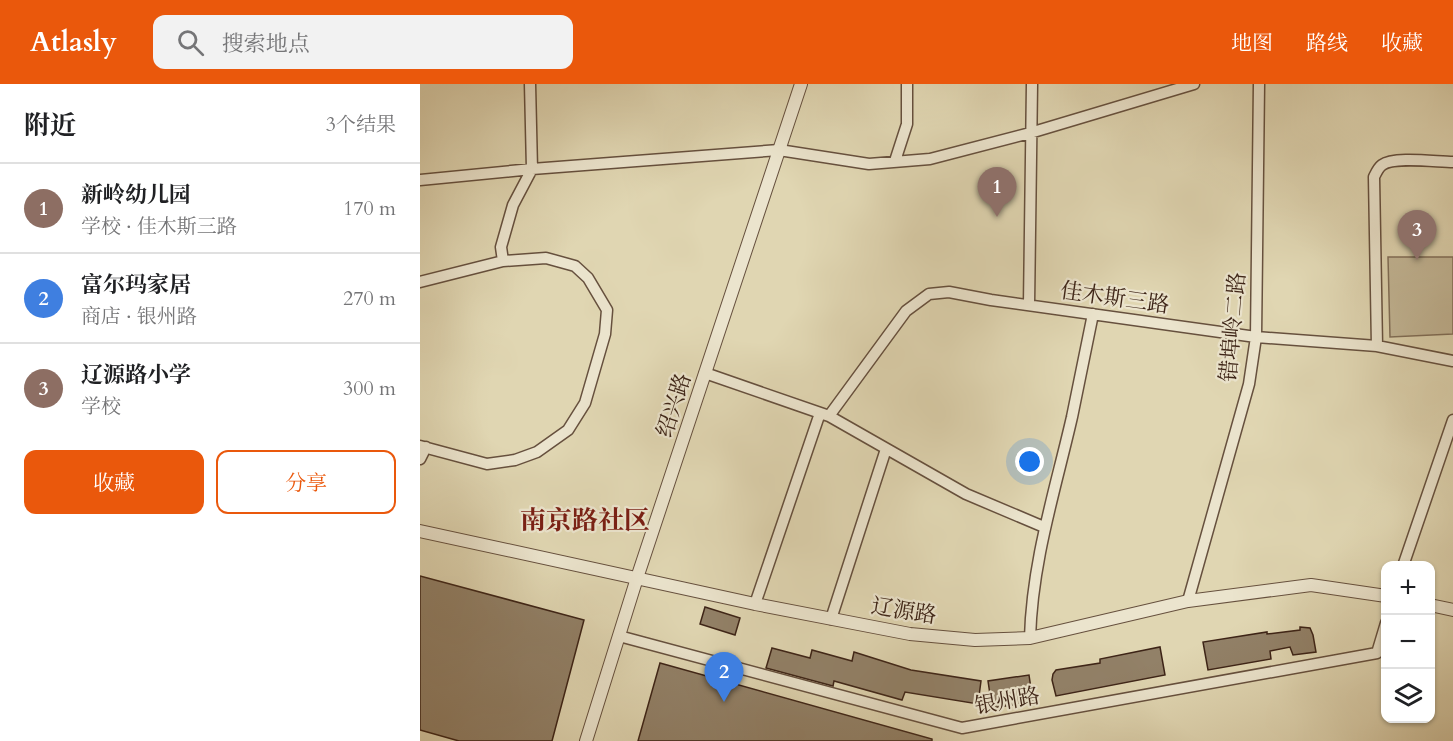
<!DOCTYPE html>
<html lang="zh">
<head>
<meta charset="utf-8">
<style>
  body { margin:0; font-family:Cardo,"Noto Serif SC",serif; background:#f2f2f2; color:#202124 }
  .controls { position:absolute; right:18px; bottom:18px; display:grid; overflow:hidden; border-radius:12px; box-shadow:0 2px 4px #0004 }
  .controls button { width:54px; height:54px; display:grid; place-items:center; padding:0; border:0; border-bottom:2px solid #e0e0e0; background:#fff; color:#202124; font:30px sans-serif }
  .you { position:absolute; left:610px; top:378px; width:21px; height:21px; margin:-15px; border:4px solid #fff; border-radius:50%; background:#1a73e8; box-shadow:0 0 0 9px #1a73e833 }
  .badge { display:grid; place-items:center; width:39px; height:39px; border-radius:50%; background:#ea580c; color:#fff; font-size:20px; font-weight:700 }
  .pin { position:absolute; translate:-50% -50px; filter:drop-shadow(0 2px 3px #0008) }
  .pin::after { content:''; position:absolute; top:32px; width:21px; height:18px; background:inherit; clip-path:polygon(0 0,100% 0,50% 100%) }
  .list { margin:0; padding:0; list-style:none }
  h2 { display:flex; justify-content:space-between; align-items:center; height:78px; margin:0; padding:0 24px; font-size:26px }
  h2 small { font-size:20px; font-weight:400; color:#757577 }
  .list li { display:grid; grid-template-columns:39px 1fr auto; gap:18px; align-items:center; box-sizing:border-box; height:90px; padding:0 24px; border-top:2px solid #e0e0e0 }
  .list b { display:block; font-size:22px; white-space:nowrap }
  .list p { margin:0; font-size:20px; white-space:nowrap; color:#757577 }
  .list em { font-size:20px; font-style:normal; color:#757577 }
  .actions { display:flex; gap:12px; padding:18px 24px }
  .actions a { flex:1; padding:14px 0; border:2px solid #ea580c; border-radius:12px; text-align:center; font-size:21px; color:#ea580c }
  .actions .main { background:#ea580c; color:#fff }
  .icon { flex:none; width:33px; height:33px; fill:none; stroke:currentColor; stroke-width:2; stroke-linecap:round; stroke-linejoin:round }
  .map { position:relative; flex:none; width:1033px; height:657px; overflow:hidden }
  header { display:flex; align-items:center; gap:36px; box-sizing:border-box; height:84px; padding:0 30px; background:#ea580c; color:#fff }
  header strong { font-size:28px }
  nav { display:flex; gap:33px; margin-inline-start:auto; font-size:21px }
  .search { width:420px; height:54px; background:#f2f2f2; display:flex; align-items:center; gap:15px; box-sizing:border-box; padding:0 21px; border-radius:12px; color:#757577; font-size:22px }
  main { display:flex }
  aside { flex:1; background:#fff }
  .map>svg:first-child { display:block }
  .green { fill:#c4b898; stroke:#806e58; stroke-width:1.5 }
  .building { fill:#928168; stroke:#3d2417; stroke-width:1.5 }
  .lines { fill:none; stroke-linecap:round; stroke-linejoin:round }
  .minor-casing { stroke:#66503e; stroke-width:13 }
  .tertiary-casing { stroke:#66503e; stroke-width:14 }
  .minor { stroke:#ebe4cd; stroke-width:10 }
  .tertiary { stroke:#ebe4cd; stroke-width:12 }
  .labels { text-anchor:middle; stroke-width:4.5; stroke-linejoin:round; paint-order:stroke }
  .street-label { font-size:22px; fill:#3d2417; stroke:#ebe4cd }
  .quarter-label { font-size:26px; font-weight:bold; fill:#7a1f14; stroke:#ebe4cd }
</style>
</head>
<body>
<header>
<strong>Atlasly</strong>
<div class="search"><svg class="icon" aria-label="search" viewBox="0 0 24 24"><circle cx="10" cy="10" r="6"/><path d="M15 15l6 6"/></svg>搜索地点</div>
<nav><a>地图</a><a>路线</a><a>收藏</a></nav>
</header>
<main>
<aside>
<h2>附近<small>3个结果</small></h2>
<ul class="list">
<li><span class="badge" style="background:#8d6e63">1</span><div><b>新岭幼儿园</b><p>学校 · 佳木斯三路</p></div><em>170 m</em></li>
<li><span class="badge" style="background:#3f7fe0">2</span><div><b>富尔玛家居</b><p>商店 · 银州路</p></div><em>270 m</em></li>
<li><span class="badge" style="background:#8d6e63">3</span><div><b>辽源路小学</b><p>学校</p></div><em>300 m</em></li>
</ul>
<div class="actions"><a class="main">收藏</a><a>分享</a></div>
</aside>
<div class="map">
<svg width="1033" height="657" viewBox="0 0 1033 657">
  <rect width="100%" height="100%" fill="#e0d6b2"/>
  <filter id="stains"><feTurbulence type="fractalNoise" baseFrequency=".00333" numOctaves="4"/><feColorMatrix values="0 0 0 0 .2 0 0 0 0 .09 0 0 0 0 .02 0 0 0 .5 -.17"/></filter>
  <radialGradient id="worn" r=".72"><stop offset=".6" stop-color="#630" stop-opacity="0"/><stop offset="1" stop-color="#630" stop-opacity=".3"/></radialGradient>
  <path class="green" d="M968 173H1033V250L970 253Z"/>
  <path class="building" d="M0 492 164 536 132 657H39L0 646Z
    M285 523 320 534 315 551 280 540Z
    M880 543 890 544 893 551 896 568 873 571 870 563 850 567 851 575 788 586 783 558 847 548V550L880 546Z
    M740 563 745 591 636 612 632 596 633 590 636 586 680 579V575Z
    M352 564 390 574 392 566 432 577 434 568 491 586 561 597 558 620 485 608 482 616 414 597 413 602 346 584Z
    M240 579 512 655V657H218Z
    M609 591 613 618 572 624 568 597Z"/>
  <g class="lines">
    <g class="minor-casing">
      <path id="minor" d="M475 77 487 40V0
        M0 96 112 85 359 66 449 80 510 75 610 49 774 0
        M83 177 81 163 93 121 112 85 110 0
        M0 198 83 177 126 174 155 182 168 194 187 226 185 250 165 319 148 346 117 368 95 376 67 380 0 362
        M609 221 612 0
        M957 262 954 93C956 89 958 84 962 81 974 72 1017 78 1033 78
        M285 289 409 332 546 410 624 443
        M409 332 486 227 509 210 529 208 571 216 836 253 957 262 1033 277
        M0 375 6 363
        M983 482 1033 336
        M768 517 829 300 836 253 839 0
        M335 520 400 329
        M411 535 466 365
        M199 552 542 644 957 569 966 539
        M610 554C612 478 635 407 652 333 659 299 666 264 673 230"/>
    </g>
    <g class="tertiary-casing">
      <path id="tertiary" d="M0 447 335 520 490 550 555 556 610 554 768 517 891 501 966 512
        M1010 521 1033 526
        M166 657 217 494 381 0"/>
    </g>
    <use href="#minor" class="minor"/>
    <use href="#tertiary" class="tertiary"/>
  </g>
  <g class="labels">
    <g class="street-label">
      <text transform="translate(695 213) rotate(8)" y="8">佳木斯三路</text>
      <text transform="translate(812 243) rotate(-85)" y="8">错埠岭二路</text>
      <text transform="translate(253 321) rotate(-72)" y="8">绍兴路</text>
      <text transform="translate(484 526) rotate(9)" y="8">辽源路</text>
      <text transform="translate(587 616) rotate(-10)" y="8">银州路</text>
    </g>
    <g class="quarter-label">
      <text x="165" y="445">南京路社区</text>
    </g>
  </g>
  <rect width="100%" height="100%" filter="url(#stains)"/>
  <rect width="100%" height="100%" fill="url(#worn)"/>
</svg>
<div class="controls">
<button>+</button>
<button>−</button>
<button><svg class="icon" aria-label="layers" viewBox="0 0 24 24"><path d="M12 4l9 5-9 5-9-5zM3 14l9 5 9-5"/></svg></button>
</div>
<div class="you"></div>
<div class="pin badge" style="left:577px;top:133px;background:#8d6e63">1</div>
<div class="pin badge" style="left:304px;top:618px;background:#3f7fe0">2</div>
<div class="pin badge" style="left:997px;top:176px;background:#8d6e63">3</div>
</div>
</main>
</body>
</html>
